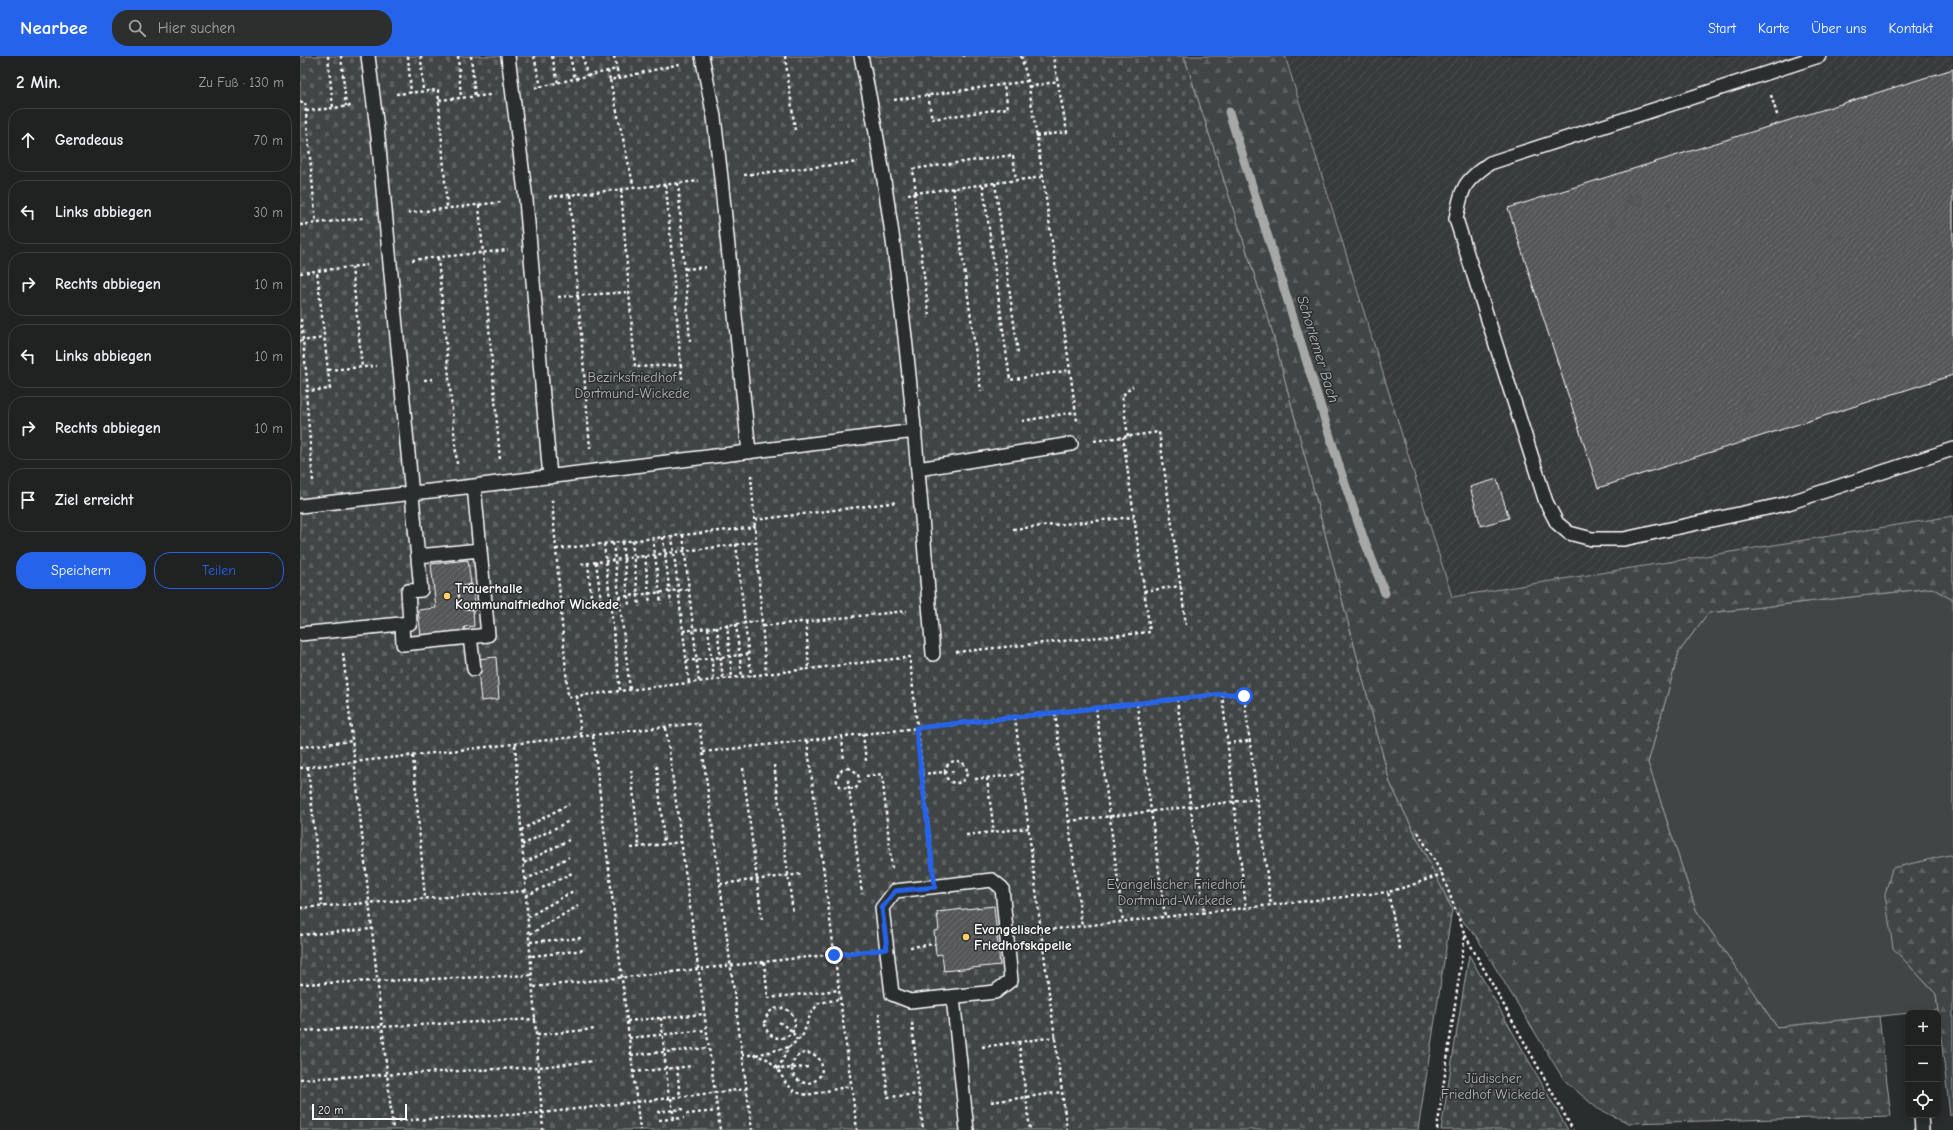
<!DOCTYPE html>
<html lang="de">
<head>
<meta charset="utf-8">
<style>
  body { margin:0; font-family:"Comic Neue",sans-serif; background:#2d2f2f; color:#f1f3f6 }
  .controls { position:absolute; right:12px; bottom:12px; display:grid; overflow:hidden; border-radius:8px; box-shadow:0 2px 10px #0003 }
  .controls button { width:36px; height:36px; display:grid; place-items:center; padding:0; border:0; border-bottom:1px solid #3d3f40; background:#202222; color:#f1f3f6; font:20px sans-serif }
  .scale { position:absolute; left:12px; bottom:10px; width:95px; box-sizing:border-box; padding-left:4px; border:2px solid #fff; border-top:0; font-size:11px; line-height:14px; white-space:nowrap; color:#fff; -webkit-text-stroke:3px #2a2d2e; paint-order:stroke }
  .stop { position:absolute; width:12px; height:12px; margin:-9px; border:3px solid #2563eb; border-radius:50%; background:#fff }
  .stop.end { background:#2563eb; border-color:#fff; box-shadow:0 1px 4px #0008 }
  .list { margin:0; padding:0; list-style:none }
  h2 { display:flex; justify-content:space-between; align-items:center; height:52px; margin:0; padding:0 16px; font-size:17px }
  h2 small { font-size:13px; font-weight:400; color:#a2a4a5 }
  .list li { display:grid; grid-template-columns:26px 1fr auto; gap:12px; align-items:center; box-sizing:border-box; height:64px; margin:0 8px 8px; padding:0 8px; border:1px solid #3d3f40; border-radius:16px }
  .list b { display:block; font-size:15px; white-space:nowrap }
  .list em { font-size:13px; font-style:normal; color:#a2a4a5 }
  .actions { display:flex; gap:8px; padding:12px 16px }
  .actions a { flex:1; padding:9px 0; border:1px solid #2563eb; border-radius:16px; text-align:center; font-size:14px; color:#2563eb }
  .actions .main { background:#2563eb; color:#fff }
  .icon { flex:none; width:22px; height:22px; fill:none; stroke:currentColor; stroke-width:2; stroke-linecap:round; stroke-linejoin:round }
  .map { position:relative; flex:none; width:1653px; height:1074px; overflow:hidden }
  header { display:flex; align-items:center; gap:24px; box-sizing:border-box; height:56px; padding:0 20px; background:#2563eb; color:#fff }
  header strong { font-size:19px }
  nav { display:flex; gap:22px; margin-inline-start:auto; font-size:14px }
  .search { width:280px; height:36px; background:#2d2f2f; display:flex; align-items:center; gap:10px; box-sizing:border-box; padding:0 14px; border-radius:16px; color:#a2a4a5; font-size:15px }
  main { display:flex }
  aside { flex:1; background:#202222 }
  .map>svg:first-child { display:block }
  .industrial { fill:url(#industrial-furrows) }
  .green { fill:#414445; stroke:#a0a2a2 }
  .forest { fill:url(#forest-firs); stroke:#a0a2a2 }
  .cemetery { fill:url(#cemetery-stones); stroke:#a0a2a2 }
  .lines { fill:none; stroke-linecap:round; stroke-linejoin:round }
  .stream { stroke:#a6a7a7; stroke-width:9 }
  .building { fill:url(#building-hatch); stroke:#fff }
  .service-casing { stroke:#fff; stroke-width:16 }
  .path { stroke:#fff; stroke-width:2.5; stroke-dasharray:3 3; stroke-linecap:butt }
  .service { stroke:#2a2d2e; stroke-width:13 }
  .route { stroke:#2563eb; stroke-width:5 }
  .poi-dot { fill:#ffd166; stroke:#2a2d2e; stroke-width:1.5 }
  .labels { text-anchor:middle; stroke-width:3; stroke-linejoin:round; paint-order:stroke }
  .park-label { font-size:14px; fill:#b3b4b5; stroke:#2a2d2e }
  .poi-label { font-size:14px; font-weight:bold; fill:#fff; stroke:#2a2d2e; text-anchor:start }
  .water-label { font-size:15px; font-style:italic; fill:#b4b6b6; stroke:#2a2d2e }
</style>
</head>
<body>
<header>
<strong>Nearbee</strong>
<div class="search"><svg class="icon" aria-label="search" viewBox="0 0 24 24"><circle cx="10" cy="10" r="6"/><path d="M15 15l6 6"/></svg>Hier suchen</div>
<nav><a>Start</a><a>Karte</a><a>Über uns</a><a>Kontakt</a></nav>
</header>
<main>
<aside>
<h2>2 Min.<small>Zu Fuß · 130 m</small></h2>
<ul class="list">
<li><svg class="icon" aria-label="ahead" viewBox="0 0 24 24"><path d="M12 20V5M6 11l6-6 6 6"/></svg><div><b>Geradeaus</b></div><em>70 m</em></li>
<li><svg class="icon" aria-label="left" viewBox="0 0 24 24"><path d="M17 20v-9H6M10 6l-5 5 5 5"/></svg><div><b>Links abbiegen</b></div><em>30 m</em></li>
<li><svg class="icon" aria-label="right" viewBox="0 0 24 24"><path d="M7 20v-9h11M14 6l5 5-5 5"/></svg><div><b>Rechts abbiegen</b></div><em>10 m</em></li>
<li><svg class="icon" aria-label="left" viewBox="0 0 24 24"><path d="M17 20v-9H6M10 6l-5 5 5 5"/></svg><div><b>Links abbiegen</b></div><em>10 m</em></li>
<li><svg class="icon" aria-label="right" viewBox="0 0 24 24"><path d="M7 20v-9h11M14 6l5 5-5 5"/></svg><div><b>Rechts abbiegen</b></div><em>10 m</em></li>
<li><svg class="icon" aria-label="arrive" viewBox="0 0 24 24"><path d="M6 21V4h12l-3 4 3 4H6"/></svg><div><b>Ziel erreicht</b></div></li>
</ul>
<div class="actions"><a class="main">Speichern</a><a>Teilen</a></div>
</aside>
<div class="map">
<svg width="1653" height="1074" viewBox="0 0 1653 1074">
  <defs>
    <pattern id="industrial-furrows" width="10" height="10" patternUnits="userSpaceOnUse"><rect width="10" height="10" fill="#373a3b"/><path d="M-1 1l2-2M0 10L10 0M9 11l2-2" fill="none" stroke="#4b4e4f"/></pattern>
    <pattern id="forest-firs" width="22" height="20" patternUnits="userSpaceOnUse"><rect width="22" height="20" fill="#414445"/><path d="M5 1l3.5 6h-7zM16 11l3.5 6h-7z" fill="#5e6061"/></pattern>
    <pattern id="cemetery-stones" width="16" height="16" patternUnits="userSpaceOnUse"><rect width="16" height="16" fill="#414445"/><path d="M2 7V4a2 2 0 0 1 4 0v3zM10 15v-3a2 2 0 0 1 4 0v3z" fill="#5e6061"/></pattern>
    <pattern id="building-hatch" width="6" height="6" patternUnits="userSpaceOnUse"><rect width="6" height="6" fill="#555758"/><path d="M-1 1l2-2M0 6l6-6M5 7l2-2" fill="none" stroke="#6e7071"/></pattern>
  </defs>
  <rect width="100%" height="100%" fill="#2a2d2e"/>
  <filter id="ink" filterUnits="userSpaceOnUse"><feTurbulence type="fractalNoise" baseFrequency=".025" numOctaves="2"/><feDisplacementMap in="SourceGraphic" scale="8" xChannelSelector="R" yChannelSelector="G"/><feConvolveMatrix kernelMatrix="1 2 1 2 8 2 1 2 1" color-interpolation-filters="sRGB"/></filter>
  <g filter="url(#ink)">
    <path class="industrial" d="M985 0H1653V460L1152 541Z"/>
    <path class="green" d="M1632 532 1653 544V800L1593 812V892L1636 938 1638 954 1477 971 1396 854 1348 707 1379 596 1408 557Z"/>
    <path class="forest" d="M884 0H985L1152 541 1653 460V544L1632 532 1408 557 1379 596 1348 707 1396 854 1477 971 1579 960 1591 1060 1329 1067 1298 1053 1264 1024 1176 880 1152 853 1090 727 971 271Z
      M1649 799 1653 800V1059H1650L1636 938 1593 892 1585 839 1592 812Z"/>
    <path class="cemetery" d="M0 0H884L971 271 1090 727 1152 853 1118 1074H0Z
      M1169 899 1268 1074H1141Z"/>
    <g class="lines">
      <path class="stream" d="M929 56 1042 419 1063 481 1085 537"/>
    </g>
    <path class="building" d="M1653 13V319L1298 432 1208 152Z
      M1197 423 1209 462 1181 470 1170 431Z
      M168 504 171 529 158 531 159 550 163 549V553H173L174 570 164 571 165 575 121 580 118 554 136 552 131 508Z
      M171 528H172L176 554 163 553V549L159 550 158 531Z
      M196 601 199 643 181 645 177 603Z
      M694 850 700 909 644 915 642 898 636 899 634 875 639 874 637 856Z"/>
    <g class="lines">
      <g class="service-casing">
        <path id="service" d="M68 0 78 81 121 534 108 535 110 567
          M208 0 226 144 250 421
          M402 0 414 61 421 122 449 396
          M561 0C603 196 617 398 633 598
          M1519 0 1190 107C1163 126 1162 131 1156 163L1246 446 1257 467 1269 477 1292 483H1324L1485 448 1653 393
          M618 413 771 388
          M0 450 174 430 615 375
          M118 500 180 494
          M102 568 103 588 188 579 174 430
          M0 578 110 567
          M170 581 174 613
          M692 824 702 832 711 924 695 936 610 945 592 938 582 852 595 835Z
          M653 941 667 1074
          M1621 1059 1622 1074"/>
      </g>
      <path class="path" d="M28 0 33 52
        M41 0 46 50
        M108 0 111 37
        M121 0 123 36
        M158 0 161 42
        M171 0 175 41
        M234 0 241 31
        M252 0 258 27
        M270 0 275 23
        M283 0 287 20
        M314 0 317 13
        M485 0 495 74
        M664 0V1
        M721 0 728 25 743 121 777 365
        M318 22 317 13 308 15 310 24 380 8
        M310 24 334 132
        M729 31 758 25
        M235 32 308 15
        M96 38 138 34 147 152
        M628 39 632 63 708 52 704 29
        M1471 39 1478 62
        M139 44 190 39
        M594 44 728 25
        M0 46H5L16 167
        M6 55 51 50
        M736 80 767 76 753 0
        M444 119 558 106
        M378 127 390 285
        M695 127 718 297
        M366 129 382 323
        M683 129 710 324 770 314
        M653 132 681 335
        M321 134 335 311 381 309
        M614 137 629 260
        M616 137 613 113 713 99 716 124
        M608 138 742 121
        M270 139 290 392
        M249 141 399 125
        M179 149 200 404
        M108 157 202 146
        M0 169 63 162
        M138 202 157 408
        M112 204 208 194
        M52 211 62 311
        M385 213 408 211
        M0 217 67 209
        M258 241 329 236
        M1 263 8 335
        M0 285 24 282
        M28 314 77 310
        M124 324 133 323
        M722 365 775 356
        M828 380 822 340 833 330
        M794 385 859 376 886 569
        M451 419 466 618
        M13 425 6 335 30 333 17 215
        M252 444 268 641 611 601
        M455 464 598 446
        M713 473 834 461
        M383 479 399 626
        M372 480 389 627
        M363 481 371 547
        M353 482 361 548
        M332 485 339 551
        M322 486 329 549
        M313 487 330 634
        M304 488 320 635
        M436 488 451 620
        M256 493 456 471
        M345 500 350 548
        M296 506 302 551
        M288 507 292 551
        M281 508 457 486
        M844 535 881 530
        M319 541 389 533
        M506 566 509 613
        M436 568 442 621
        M427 569 432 622
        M463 570 607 555
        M417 571 423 623
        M408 572 414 624
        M383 575 462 565
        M656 596 850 576 823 381
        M43 597 93 1074
        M386 605 449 598
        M610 605 632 807
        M922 638 946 852
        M277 640 281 681
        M877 643 904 857
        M837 648 865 861
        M796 652 823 866
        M755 657 782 871
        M715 661 741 875 767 1074
        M366 672 420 1074
        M563 678 566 705
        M293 680 340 1074
        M542 681 544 705
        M507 685 557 1074
        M927 687 949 685
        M215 689 243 1074
        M0 691 52 685
        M403 696 922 638H932L944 640 971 850
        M113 700 125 843
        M645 716a11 11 0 1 1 22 0a11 11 0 1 1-22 0Z
        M474 709 493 857
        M357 710 364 788
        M8 711 22 850
        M0 712 399 667 452 1074
        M443 712 462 864
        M548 712C559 715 563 725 555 733L541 731 537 727C536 719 540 713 548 712Z
        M331 714 339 791
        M621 718 656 715
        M566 720 582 718 592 813
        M687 722 694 776
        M675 723 722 718
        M548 724 562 838
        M769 765 956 743
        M221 774 269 748
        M1118 776 1142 818 1165 879 1273 1074
        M666 779 729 772
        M222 789 269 765
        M331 792 382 786
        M224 807 269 784
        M225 824 269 801
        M420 828 502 818
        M226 840 272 817
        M0 852 226 835
        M228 861 275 834
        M729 876 1088 836
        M230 878 278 850
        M0 879 72 873
        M230 886 281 882
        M610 891 635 888
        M1100 893 1088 836 1109 830 1142 818
        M232 900 285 894
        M464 906 468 942 539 934
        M0 928 233 919
        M234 931 563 895
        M465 967a15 15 0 1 1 30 0a15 15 0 1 1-30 0Z
        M579 957 588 1041 619 1038
        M361 962 369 1043
        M327 965 404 958
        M479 966 492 975 497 984
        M612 967 623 1074
        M0 975 236 963
        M237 979 295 973
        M329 982 406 974
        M719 986 730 1074
        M682 991 755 981
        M492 1012a15 15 0 1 1 30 0a15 15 0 1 1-30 0Z
        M331 999 408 992
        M442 999H455L467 1003 478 1013 485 1026 495 1036 507 1039 551 1030
        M456 999 489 991
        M377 1011 380 1041
        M508 1011 478 1013 489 991 502 981 511 957 519 947 540 943
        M333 1016 393 1010
        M0 1023 239 1011 294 1005
        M371 1042 374 1063
        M691 1046 762 1036
        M357 1056 383 1053
        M386 1058 417 1055
        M359 1064 384 1062
        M92 1065 242 1057 446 1033
        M1137 1074 1165 879"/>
      <use href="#service" class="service"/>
    </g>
  </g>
  <g class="lines" filter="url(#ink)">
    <path class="route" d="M534 899 587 893 582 852 595 835 635 831 616 672 922 638H932L944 640"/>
  </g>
  <g class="poi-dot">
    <circle cx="147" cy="540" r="4"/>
    <circle cx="666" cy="881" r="4"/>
  </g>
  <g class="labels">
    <g class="park-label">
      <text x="332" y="326">Bezirksfriedhof<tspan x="332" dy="16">Dortmund-Wickede</tspan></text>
      <text x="875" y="833">Evangelischer Friedhof<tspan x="875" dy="16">Dortmund-Wickede</tspan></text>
      <text x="1193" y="1027">Jüdischer<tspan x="1193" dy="16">Friedhof Wickede</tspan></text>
    </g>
    <g class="poi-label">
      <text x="155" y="537">Trauerhalle<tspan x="155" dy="16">Kommunalfriedhof Wickede</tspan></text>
      <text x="674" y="878">Evangelische<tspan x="674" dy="16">Friedhofskapelle</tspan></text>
    </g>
    <g class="water-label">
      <text transform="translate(1018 293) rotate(73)" y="5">Schorlemer Bach</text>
    </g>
  </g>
</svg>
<div class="controls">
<button>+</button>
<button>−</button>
<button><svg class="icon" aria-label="locate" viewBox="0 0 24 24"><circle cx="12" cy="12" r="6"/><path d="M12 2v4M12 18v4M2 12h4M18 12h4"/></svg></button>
</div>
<div class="scale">20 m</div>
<div class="stop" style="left:944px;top:640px"></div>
<div class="stop end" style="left:534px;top:899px"></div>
</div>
</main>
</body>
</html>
